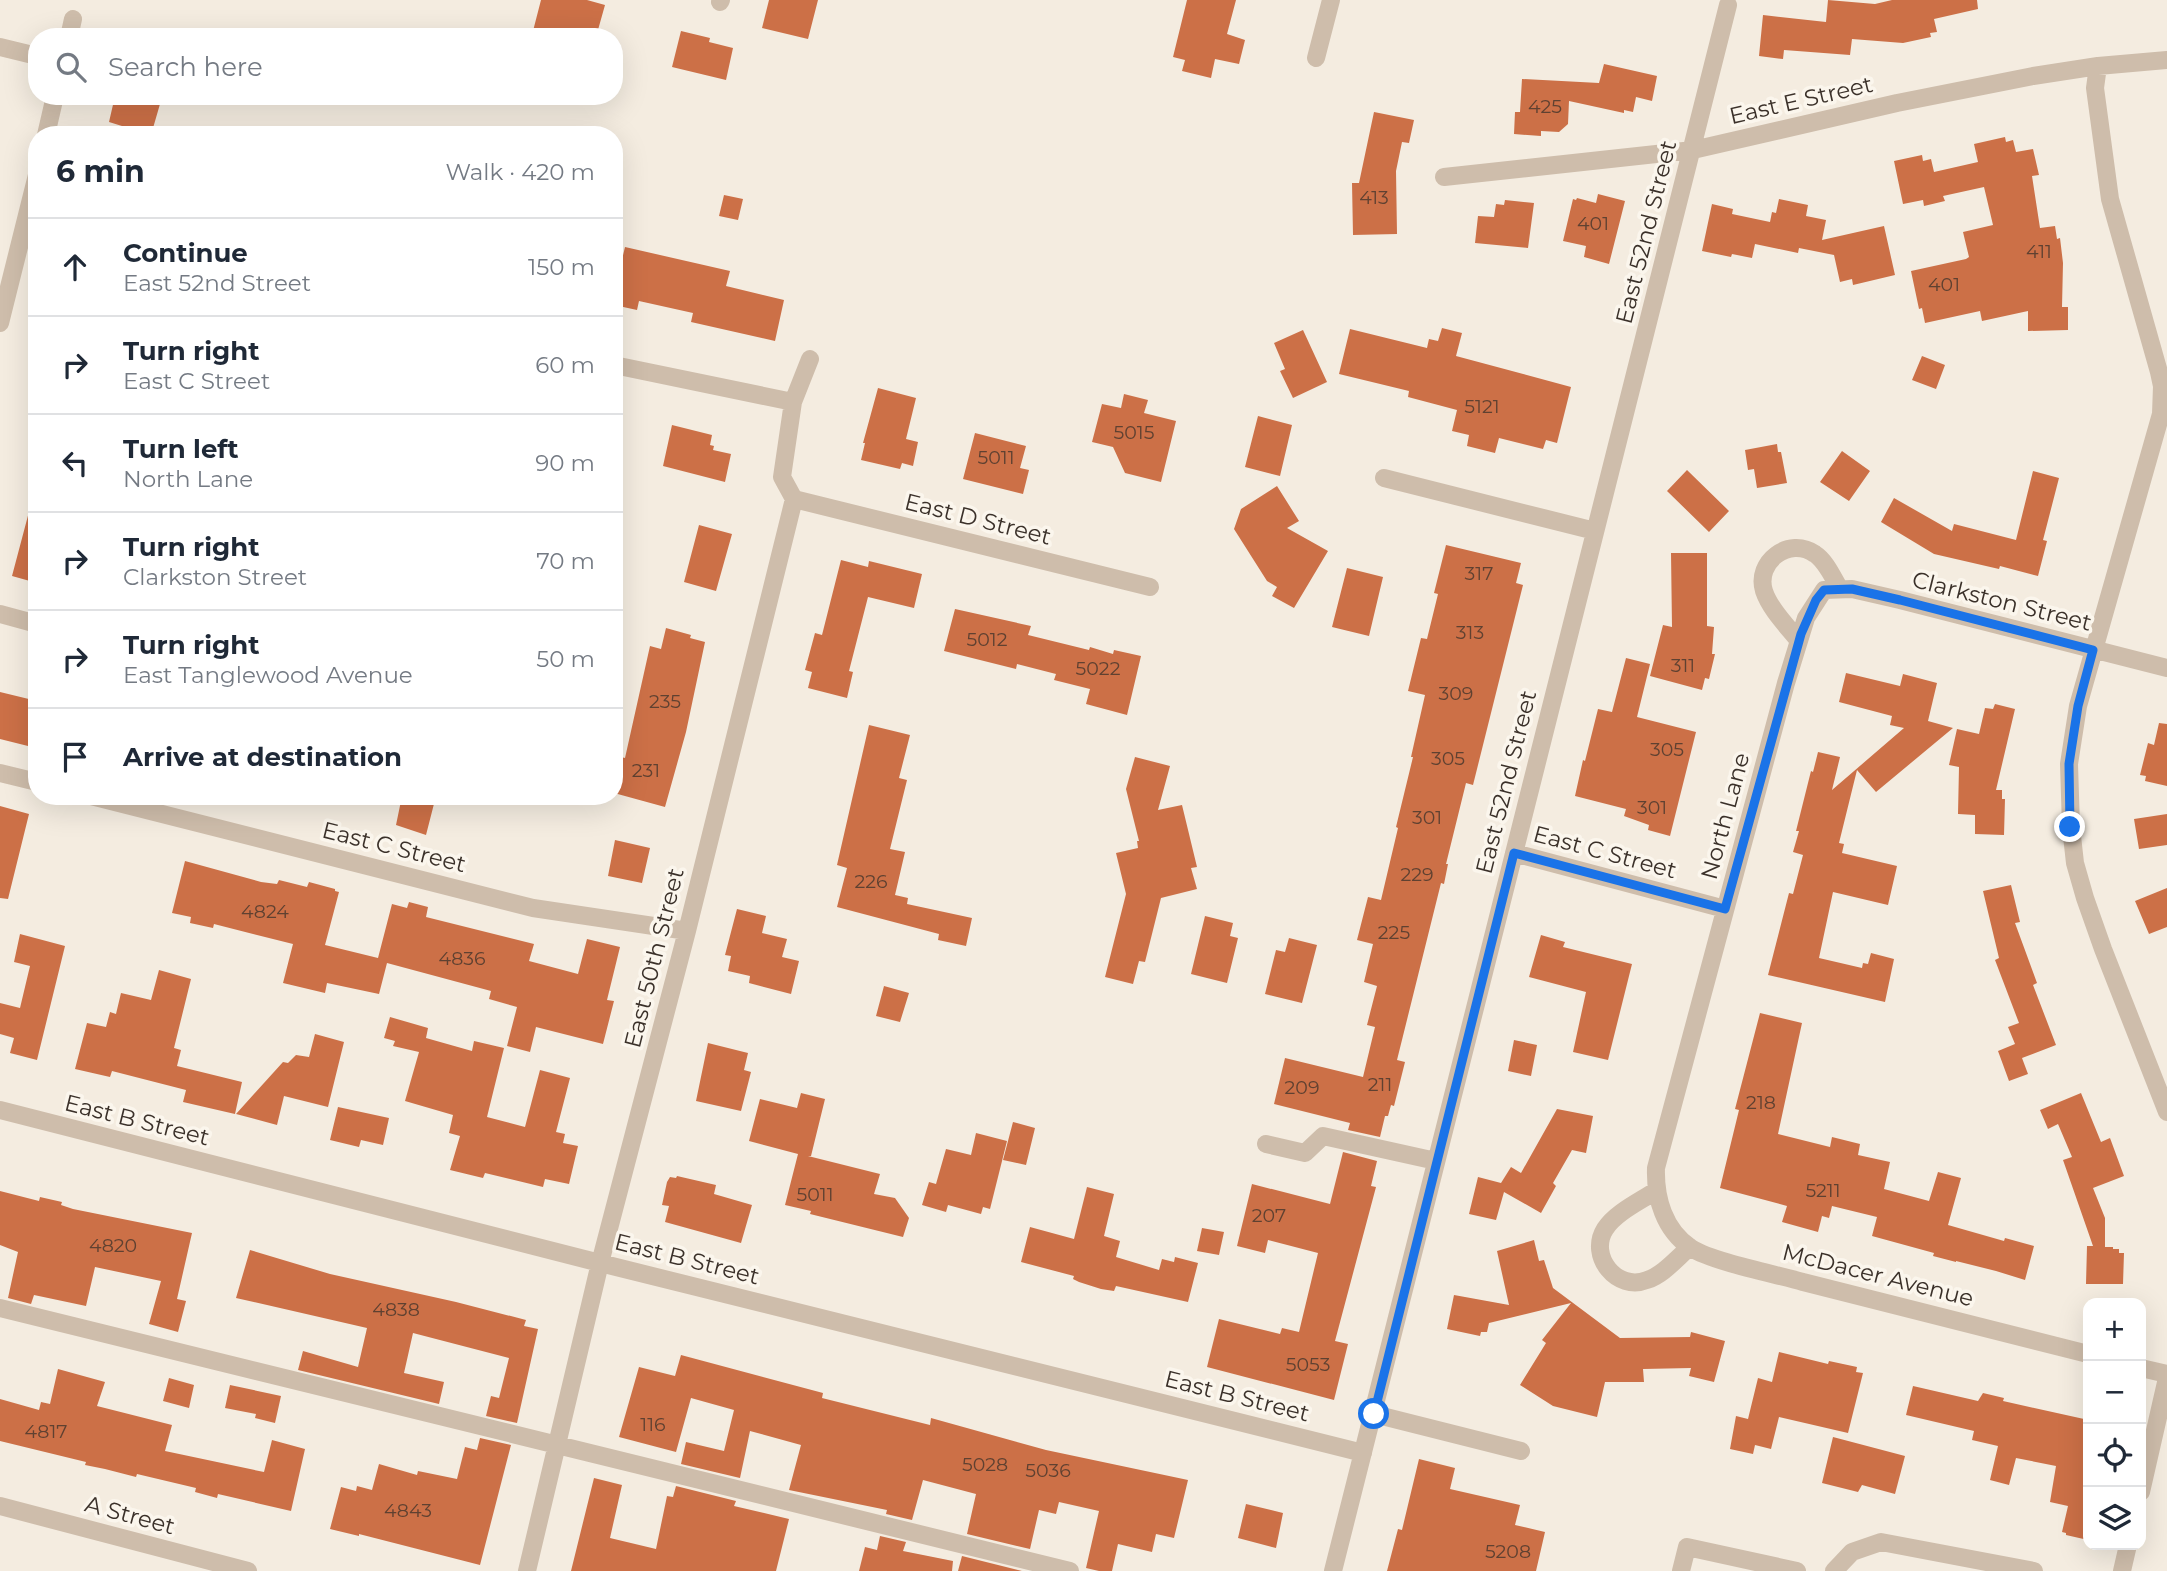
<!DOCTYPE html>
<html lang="en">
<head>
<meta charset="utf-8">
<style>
  body { margin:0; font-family:Montserrat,sans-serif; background:#f2f2f3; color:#1f2937 }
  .controls { position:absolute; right:21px; bottom:21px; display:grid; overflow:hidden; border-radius:14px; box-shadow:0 7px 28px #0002 }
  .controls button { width:63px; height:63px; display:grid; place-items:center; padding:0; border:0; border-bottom:2px solid #e0e1e3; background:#fff; color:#1f2937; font:35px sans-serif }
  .stop { position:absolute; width:21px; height:21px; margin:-16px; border:5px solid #1a73e8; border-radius:50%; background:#fff }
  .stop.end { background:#1a73e8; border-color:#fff; box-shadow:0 2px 7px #0008 }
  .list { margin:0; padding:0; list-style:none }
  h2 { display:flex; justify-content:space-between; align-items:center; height:91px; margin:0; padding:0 28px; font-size:30px }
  h2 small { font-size:23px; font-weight:400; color:#747a83 }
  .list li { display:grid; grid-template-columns:46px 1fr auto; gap:21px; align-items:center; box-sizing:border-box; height:98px; padding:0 28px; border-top:2px solid #e0e1e3 }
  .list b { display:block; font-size:26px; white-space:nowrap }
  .list p { margin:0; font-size:23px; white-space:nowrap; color:#747a83 }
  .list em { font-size:23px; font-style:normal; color:#747a83 }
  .icon { flex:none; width:38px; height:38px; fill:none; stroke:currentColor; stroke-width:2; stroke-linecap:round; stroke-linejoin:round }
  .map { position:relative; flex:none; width:2167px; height:1571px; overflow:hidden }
  .search { position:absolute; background:#fff; box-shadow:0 7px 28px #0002; left:28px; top:28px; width:595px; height:77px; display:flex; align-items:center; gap:18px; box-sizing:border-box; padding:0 24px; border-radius:28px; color:#747a83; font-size:26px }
  .panel { position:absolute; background:#fff; box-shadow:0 7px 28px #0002; left:28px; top:126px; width:595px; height:679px; border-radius:28px }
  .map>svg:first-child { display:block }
  .building { fill:#cc7047 }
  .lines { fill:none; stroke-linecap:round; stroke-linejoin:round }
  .minor { stroke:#cebdab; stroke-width:18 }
  .route { stroke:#1a73e8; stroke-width:9 }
  .labels { text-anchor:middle; stroke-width:7; stroke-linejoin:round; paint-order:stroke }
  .number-label { font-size:19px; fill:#5f4131 }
  .street-label { font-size:23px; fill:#3b312a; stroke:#fbf6ed }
</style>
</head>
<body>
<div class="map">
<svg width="2167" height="1571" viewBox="0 0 2167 1571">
  <rect width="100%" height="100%" fill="#f4ece0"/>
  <path class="building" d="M541 0H587L605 5 596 37H554L533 31Z
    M769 0H818L808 39 762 28Z
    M1187 0H1236L1227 34 1245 40 1239 64 1215 59 1211 78 1182 71 1185 60 1173 57Z
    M1828 0 1875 4 1892 0H1977L1978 9 1934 19 1937 32 1930 33 1931 37 1903 43 1852 39 1850 55 1784 50 1783 59 1759 56 1763 15 1826 22Z
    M681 31 710 38 709 42 733 48 726 80 672 67Z
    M1604 64 1657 76 1652 101 1636 97 1633 112 1624 110V113L1569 101 1568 124 1559 132 1541 131V136L1514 134 1515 112H1520L1522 79 1599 83Z
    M115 96H149L148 101 160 104 151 135 109 122Z
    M1374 112 1414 120 1409 143 1402 142 1396 171 1397 234 1353 235 1352 183H1359Z
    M2005 137 2006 142 2013 140 2016 152 2033 149 2039 175 2032 176 2040 228 2055 226 2057 239 2060 238 2063 263 2062 307H2068V330L2028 331V311L1982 321 1980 311 1925 323 1922 308 1919 309 1911 271 1966 259 1969 257 1963 232 1993 225 1984 187 1943 196 1945 201 1924 206 1923 200 1903 204 1894 161 1922 155 1923 161 1931 159 1934 172 1978 162 1974 144Z
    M1598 194 1625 201 1609 264 1584 257 1586 246 1563 241 1573 199 1576 200 1577 198 1596 203Z
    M724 195 743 199 738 220 719 216Z
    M1779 199 1808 205 1806 216 1826 220 1822 240 1884 226 1895 275 1853 285 1852 279 1840 282 1834 255 1799 248 1798 253 1755 244 1752 258 1732 254 1731 257 1702 251 1712 204 1733 209 1732 214 1770 222 1772 212 1776 213Z
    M1505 200 1534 203 1528 248 1475 243 1478 216 1494 217 1496 204 1504 205Z
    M625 247 730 271 726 286 784 300 775 341 691 322 693 313 639 301 637 310 614 305V293Z
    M1442 328 1462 333 1456 356 1571 387 1557 443 1546 440 1543 449 1499 438 1495 453 1467 446 1469 435 1452 431 1457 410 1408 397 1409 391 1339 374 1350 329 1427 348 1429 339 1438 341Z
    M1303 330 1327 382 1293 398 1280 371 1285 369 1274 343Z
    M1922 356 1945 365 1936 389 1912 380Z
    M878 388 916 398 906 439 918 442 913 466 902 463 900 469 861 460 865 443H863Z
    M1124 394 1148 400 1144 413 1176 421 1161 482 1125 473 1113 447 1092 442 1102 404 1121 408Z
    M1258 416 1292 425 1280 476 1245 467Z
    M672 425 712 435 710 445 714 446 713 450 731 454 725 482 663 466Z
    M975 433 1026 446 1020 468 1029 470 1023 494 963 479Z
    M1777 444 1778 452H1781L1787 483 1757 488 1754 469 1748 470 1745 450Z
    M1842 451 1870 471 1849 501 1820 482Z
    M1687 470 1729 511 1709 532 1667 491Z
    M2033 471 2059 478 2043 540 2047 541 2038 576 2000 566 1999 569 1934 554 1881 522 1894 498 1952 531 1954 524 2016 540Z
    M1277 486 1299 521 1287 528 1328 551 1294 608 1272 596 1277 587 1267 581 1234 529 1241 509Z
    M30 508 37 509V583L12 576Z
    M699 525 732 534 716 591 684 582Z
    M1446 545 1521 563 1516 583 1523 585 1473 785 1466 783 1446 864H1448L1444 884 1441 883 1397 1060 1405 1062 1394 1106 1391 1105 1388 1116H1385L1380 1137 1348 1130 1350 1123 1274 1104 1285 1058 1363 1077 1375 1027 1367 1025 1377 986 1364 982 1373 944 1357 940 1368 897 1381 900 1398 828 1396 827 1413 757H1411L1425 695 1408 691 1421 638 1427 639 1438 594 1434 593Z
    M1671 553H1707V626L1714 627 1712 654H1715L1709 679 1705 678 1702 690 1650 676 1663 625 1672 627Z
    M841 560 868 567 869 561 922 574 914 608 868 597 849 671 853 672 847 698 808 688 812 672 805 670 815 633 822 635Z
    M1347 568 1383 577 1369 636 1332 627Z
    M955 609 1031 626 1028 635 1089 650 1090 647 1113 654 1114 650 1141 656 1127 715 1086 704 1090 689 1054 680 1056 674 1017 664 1016 669 944 651Z
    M666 628 691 635 690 638 705 642 686 732 665 807 614 793V782L621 757 625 758 650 646 661 649Z
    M1626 658 1650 664 1637 717 1696 732 1670 836 1648 830 1649 825 1624 816 1626 809 1575 796 1583 760 1585 761 1598 709 1612 712Z
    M1846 673 1900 686 1903 674 1937 683 1928 721 1953 728 1876 792 1857 770 1839 843 1844 844 1842 853 1897 866 1888 905 1833 892 1819 958 1862 968 1863 963 1868 964 1871 953 1894 959 1885 1002 1768 975 1789 893 1793 894 1803 855 1793 852 1799 831H1796L1811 771 1813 772 1818 752 1840 757 1832 790 1904 728 1890 725 1892 716 1839 702Z
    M0 692 37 701 28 746 0 739Z
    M1995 704 2015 709 1996 790H2002V799H2005L2004 835 1975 834V815L1958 814 1959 767 1949 765 1957 729 1979 734 1985 708 1993 709Z
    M2159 723 2167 724V786L2145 781 2146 776 2140 775 2148 743 2154 745Z
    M869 725 910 735 899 778 907 780 890 849 905 852 895 895 908 898 907 904 972 918 966 946 938 940 939 934 837 907 847 868 837 865Z
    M1135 757 1170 766 1158 810 1182 805 1197 867 1191 868 1197 889 1161 898 1145 962 1139 961 1133 984 1105 977 1126 894 1116 853 1138 848 1137 841H1139L1126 789Z
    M402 796H436L426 835 396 825Z
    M0 806 29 814 8 899 0 898Z
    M2167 814V845L2139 849 2134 819Z
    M615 840 650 848 642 883 608 876Z
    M185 861 261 882 277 884 279 880 307 887 309 882 335 889V891L339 892 325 945 378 958 392 904 407 908 409 902 428 907 426 917 534 944 529 961 578 974 587 939 620 947 607 1000 614 1001 603 1044 536 1027 530 1052 507 1046 517 1007 489 999 491 991 387 963 379 994 327 983 325 993 283 983 293 944 214 924 213 928 190 923 191 917 172 913Z
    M2011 885 2020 922 2015 923 2037 983 2033 985 2056 1045 2022 1058 2028 1074 2009 1081 1998 1051 2015 1044 2008 1027 2019 1023 1995 960 1999 958 1983 891Z
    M2167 888V927L2149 934 2135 901Z
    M737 909 766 916 762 933 787 939 782 957 799 961 791 994 749 983 750 976 728 971 731 956 725 955Z
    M1205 916 1233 923 1230 936 1238 938 1227 983 1191 974Z
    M20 934 65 946 37 1060 10 1053 14 1038 0 1034V1003L20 1008 30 966 14 962Z
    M1541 935 1565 942 1563 947 1632 964 1608 1060 1573 1052 1586 992 1529 977Z
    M1289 938 1317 945 1302 1003 1265 994 1276 950 1285 952Z
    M159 970 191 979 174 1048 181 1050 177 1066 242 1082 235 1114 183 1102 186 1090 112 1071 110 1077 75 1069 87 1023 106 1027 110 1012 116 1014 121 993 151 1000Z
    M884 986 909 993 900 1022 876 1016Z
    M1760 1013 1802 1023 1778 1134 1830 1147 1832 1137 1860 1144 1858 1155 1890 1162 1884 1189 1929 1201 1938 1172 1961 1178 1948 1225 2004 1241 2005 1238 2034 1246 2025 1280 1996 1271 1956 1261V1262L1933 1256 1934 1253 1872 1236 1877 1217 1832 1206 1829 1218 1822 1216 1818 1232 1782 1222 1787 1206 1720 1188 1739 1110 1735 1109Z
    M390 1017 428 1028 426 1038 472 1051 474 1041 504 1048 487 1117 525 1127 540 1070 570 1078 556 1132 565 1134 563 1143 578 1146 569 1184 545 1179 543 1187 485 1173 483 1178 450 1170 460 1136 449 1133 453 1115 405 1101 419 1052 393 1046 395 1041 384 1038Z
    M315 1034 344 1042 328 1107 284 1096 277 1125 236 1114 283 1062 288 1063 296 1055 309 1057Z
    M1514 1040 1537 1045 1531 1076 1508 1071Z
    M708 1043 748 1053 744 1070 751 1072 741 1111 696 1101Z
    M801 1093 825 1099 811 1156H808L880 1174 874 1194 895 1198 909 1218 903 1237 810 1214 811 1211 785 1205 798 1154 749 1141 760 1099 797 1108Z
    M2081 1093 2101 1142 2110 1138 2124 1176 2093 1188 2105 1218V1247H2113V1249H2119V1253H2124L2123 1284H2086L2087 1246H2093L2063 1160 2072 1157 2058 1124 2048 1129 2040 1110Z
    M338 1107 389 1118 383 1145 361 1140 359 1147 330 1140Z
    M1557 1109 1593 1116 1586 1153 1572 1150 1553 1183 1556 1186 1541 1213 1504 1192 1496 1220 1469 1214 1478 1177 1501 1183 1511 1167 1521 1173Z
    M1013 1122 1035 1128 1026 1165 1003 1160Z
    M976 1133 1007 1141 990 1209 983 1207 981 1214 948 1205 946 1212 922 1205 929 1182 936 1184 946 1149 971 1155Z
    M1343 1152 1377 1161 1371 1186 1376 1187 1335 1341 1348 1344 1334 1400 1207 1367 1219 1319 1280 1334 1282 1328 1299 1332 1318 1253 1268 1240 1265 1253 1237 1246 1252 1184 1330 1204Z
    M677 1176 716 1185 714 1194 752 1205 741 1243 665 1222 669 1206 662 1205 667 1182 670 1177 676 1178Z
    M1087 1187 1114 1194 1104 1236 1120 1241 1116 1257 1159 1270 1162 1259 1174 1262 1175 1257 1198 1263 1188 1302 1116 1286 1114 1291 1101 1289 1079 1282 1073 1279 1074 1276 1021 1262 1030 1227 1074 1239Z
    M0 1191 39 1201 40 1197 62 1202 61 1205 73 1209 192 1233 177 1299 186 1301 178 1332 149 1324 161 1281 95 1267 86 1306 34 1295 31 1304 8 1298 18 1252 0 1245Z
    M1202 1228 1224 1232 1219 1255 1197 1251Z
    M1534 1240 1539 1261 1544 1260 1553 1288 1620 1338 1690 1337 1691 1332 1725 1341 1714 1382 1689 1376 1691 1368 1643 1369 1644 1382H1605L1597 1417 1553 1406 1520 1385 1546 1343 1542 1340 1571 1303 1489 1323 1487 1332H1481L1480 1336 1447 1329 1454 1295 1509 1305 1497 1251Z
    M250 1250 330 1274 456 1302 526 1320 524 1326 538 1329 517 1423 486 1416 491 1396 499 1398 509 1358 413 1333 404 1373 444 1382 439 1404 298 1370 303 1351 358 1367 367 1328 236 1298Z
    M1779 1352 1828 1364 1829 1361 1857 1367 1856 1372 1863 1373 1848 1433 1779 1417 1771 1449 1755 1445 1753 1454 1730 1449 1736 1416 1748 1419 1758 1378 1772 1382Z
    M681 1355 823 1393 822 1398 930 1425 931 1418 1046 1450 1188 1480 1174 1538 1156 1534 1152 1552 1118 1544 1112 1571H1099L1086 1568 1099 1511 1059 1502 1056 1514 1039 1510 1030 1549 967 1534 976 1494 923 1480 912 1520 886 1514 887 1510 789 1490 801 1445 750 1431 740 1478 681 1464 686 1442 724 1451 734 1410 691 1398 676 1452 619 1437 639 1367 675 1376Z
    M58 1369 105 1382 97 1406 172 1425 165 1451 264 1472 272 1440 305 1449 291 1511 218 1494 217 1498 195 1492 196 1488 137 1474 136 1477 105 1469 85 1465 86 1462 0 1441V1399L39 1410 41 1402 50 1404Z
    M169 1378 194 1385 189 1408 163 1401Z
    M230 1385 281 1396 275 1423 255 1418 256 1414 225 1408Z
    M1913 1386 1978 1401 1983 1393 2004 1398 2003 1401 2084 1419 2083 1424 2088 1425V1540L2066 1535V1533L2062 1532 2068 1506 2050 1502 2056 1466 2016 1458 2009 1485 1990 1480 1998 1446 1972 1440 1974 1431 1906 1415Z
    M1833 1437 1905 1456 1895 1494 1862 1485 1858 1492 1822 1483Z
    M480 1438 511 1445 480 1565 359 1534V1536L330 1529 341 1487 356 1491 357 1486 372 1490 379 1464 417 1475 418 1471 457 1479 465 1447 477 1450Z
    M1419 1459 1455 1468 1450 1489 1520 1505 1515 1525 1545 1532 1536 1571H1387L1398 1529 1402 1530Z
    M594 1478 622 1485 610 1538 656 1549 667 1496 673 1497 676 1486 736 1501 734 1506 789 1519 776 1571H571Z
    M1246 1504 1283 1513 1276 1548 1238 1538Z
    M880 1536 906 1542 903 1551 953 1561 952 1571H859L865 1547 877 1550Z
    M962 1556 1022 1571H958Z"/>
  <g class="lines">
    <path class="minor" d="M720 2 721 0
      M69 37 73 19
      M0 47 37 56
      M1316 58 1331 0
      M2098 66 2095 88 2110 199 2159 372 2162 386 2161 414 2078 706 2069 764 2071 827 2075 863 2085 898 2103 949 2167 1112
      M46 135 55 96
      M1444 177 1693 150 1897 103 2033 76 2098 66 2167 60
      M0 323 37 175
      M614 365 793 402
      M1384 478 1595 531
      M794 499 1150 587
      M0 614 37 624
      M1799 641C1787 626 1770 609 1764 591 1755 562 1789 536 1815 554 1826 561 1833 578 1840 589
      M0 773 37 782
      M91 796 533 908 687 931
      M1514 853 1725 909
      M0 1110 600 1263 1363 1453
      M1266 1144 1305 1153 1323 1136 1436 1161
      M1657 1190C1641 1201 1616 1212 1605 1229 1588 1256 1617 1292 1647 1280 1663 1275 1677 1258 1690 1247
      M0 1308 1070 1571
      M2088 1354C1993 1330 1898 1306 1803 1282 1775 1274 1713 1262 1691 1248 1664 1230 1655 1198 1656 1168L1786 683 1806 618 1824 590 1852 589 1900 600 2167 668
      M2141 1368 2167 1374
      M1374 1414 1521 1451
      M2141 1492 2167 1378
      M0 1506 248 1571
      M527 1571 600 1263 687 931 794 499 782 477 793 402 810 359
      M1333 1571 1728 5
      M1681 1571 1687 1547 1797 1571
      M1834 1571 1852 1552 1881 1542 2034 1571
      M2122 1571 2128 1545"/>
  </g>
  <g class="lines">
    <path class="route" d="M1374 1414 1514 853 1725 909 1801 634 1816 600 1824 590 1852 589 1900 600 2093 650 2078 706 2069 764 2070 827"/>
  </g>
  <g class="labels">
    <g class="number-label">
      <text x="1545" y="113">425</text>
      <text x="1374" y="204">413</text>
      <text x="1593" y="230">401</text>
      <text x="2039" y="258">411</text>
      <text x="1944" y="291">401</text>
      <text x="1482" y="413">5121</text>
      <text x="1134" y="439">5015</text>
      <text x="996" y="464">5011</text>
      <text x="1479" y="580">317</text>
      <text x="1470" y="639">313</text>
      <text x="987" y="646">5012</text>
      <text x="1683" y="672">311</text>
      <text x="1098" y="675">5022</text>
      <text x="1456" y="700">309</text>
      <text x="665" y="708">235</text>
      <text x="1667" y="756">305</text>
      <text x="1448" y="765">305</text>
      <text x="646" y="777">231</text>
      <text x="1652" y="814">301</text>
      <text x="1427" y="824">301</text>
      <text x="1417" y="881">229</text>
      <text x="871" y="888">226</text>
      <text x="265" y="918">4824</text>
      <text x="1394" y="939">225</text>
      <text x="462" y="965">4836</text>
      <text x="1380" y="1091">211</text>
      <text x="1302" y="1094">209</text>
      <text x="1761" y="1109">218</text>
      <text x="1823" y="1197">5211</text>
      <text x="815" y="1201">5011</text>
      <text x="1269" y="1222">207</text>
      <text x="113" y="1252">4820</text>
      <text x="396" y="1316">4838</text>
      <text x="1308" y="1371">5053</text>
      <text x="653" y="1431">116</text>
      <text x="46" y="1438">4817</text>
      <text x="985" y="1471">5028</text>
      <text x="1048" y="1477">5036</text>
      <text x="408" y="1517">4843</text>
      <text x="1508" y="1558">5208</text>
    </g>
    <g class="street-label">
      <text transform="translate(1801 100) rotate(-13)" y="8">East E Street</text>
      <text transform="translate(1646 232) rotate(-76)" y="8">East 52nd Street</text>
      <text transform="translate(978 519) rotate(14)" y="8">East D Street</text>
      <text transform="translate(2002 601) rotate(14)" y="8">Clarkston Street</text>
      <text transform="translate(1506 782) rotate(-76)" y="8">East 52nd Street</text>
      <text transform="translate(1725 816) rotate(-75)" y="8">North Lane</text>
      <text transform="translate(394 847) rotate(14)" y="8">East C Street</text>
      <text transform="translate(1605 852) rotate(15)" y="8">East C Street</text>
      <text transform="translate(654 958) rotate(-76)" y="8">East 50th Street</text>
      <text transform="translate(137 1120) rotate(14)" y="8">East B Street</text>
      <text transform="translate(687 1259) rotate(14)" y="8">East B Street</text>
      <text transform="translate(1878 1275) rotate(14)" y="8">McDacer Avenue</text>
      <text transform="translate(1237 1396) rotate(14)" y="8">East B Street</text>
      <text transform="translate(130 1515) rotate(15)" y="8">A Street</text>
    </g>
  </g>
</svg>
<div class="controls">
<button>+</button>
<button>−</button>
<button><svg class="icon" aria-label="locate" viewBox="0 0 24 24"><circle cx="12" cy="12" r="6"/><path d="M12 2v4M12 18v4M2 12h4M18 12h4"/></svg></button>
<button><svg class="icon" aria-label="layers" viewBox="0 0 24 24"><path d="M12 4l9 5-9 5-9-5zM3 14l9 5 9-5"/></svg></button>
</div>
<div class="stop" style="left:1374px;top:1414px"></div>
<div class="stop end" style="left:2070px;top:827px"></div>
<div class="search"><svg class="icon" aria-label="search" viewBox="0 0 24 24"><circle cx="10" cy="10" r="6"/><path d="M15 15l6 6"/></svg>Search here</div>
<section class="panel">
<h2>6 min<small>Walk · 420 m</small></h2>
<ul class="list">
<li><svg class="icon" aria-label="ahead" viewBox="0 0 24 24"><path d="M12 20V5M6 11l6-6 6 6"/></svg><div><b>Continue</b><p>East 52nd Street</p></div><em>150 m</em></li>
<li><svg class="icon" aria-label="right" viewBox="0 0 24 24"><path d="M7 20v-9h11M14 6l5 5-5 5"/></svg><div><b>Turn right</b><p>East C Street</p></div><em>60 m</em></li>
<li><svg class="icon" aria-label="left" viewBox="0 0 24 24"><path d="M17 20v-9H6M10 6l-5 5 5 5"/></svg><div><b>Turn left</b><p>North Lane</p></div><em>90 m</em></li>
<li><svg class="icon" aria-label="right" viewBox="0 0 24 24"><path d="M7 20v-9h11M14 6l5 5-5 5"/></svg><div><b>Turn right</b><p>Clarkston Street</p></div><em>70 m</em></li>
<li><svg class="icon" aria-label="right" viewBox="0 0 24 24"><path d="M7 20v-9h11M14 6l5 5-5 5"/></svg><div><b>Turn right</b><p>East Tanglewood Avenue</p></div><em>50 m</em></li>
<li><svg class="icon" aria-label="arrive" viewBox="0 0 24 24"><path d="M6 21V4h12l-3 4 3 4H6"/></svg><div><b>Arrive at destination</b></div></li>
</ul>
</section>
</div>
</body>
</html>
